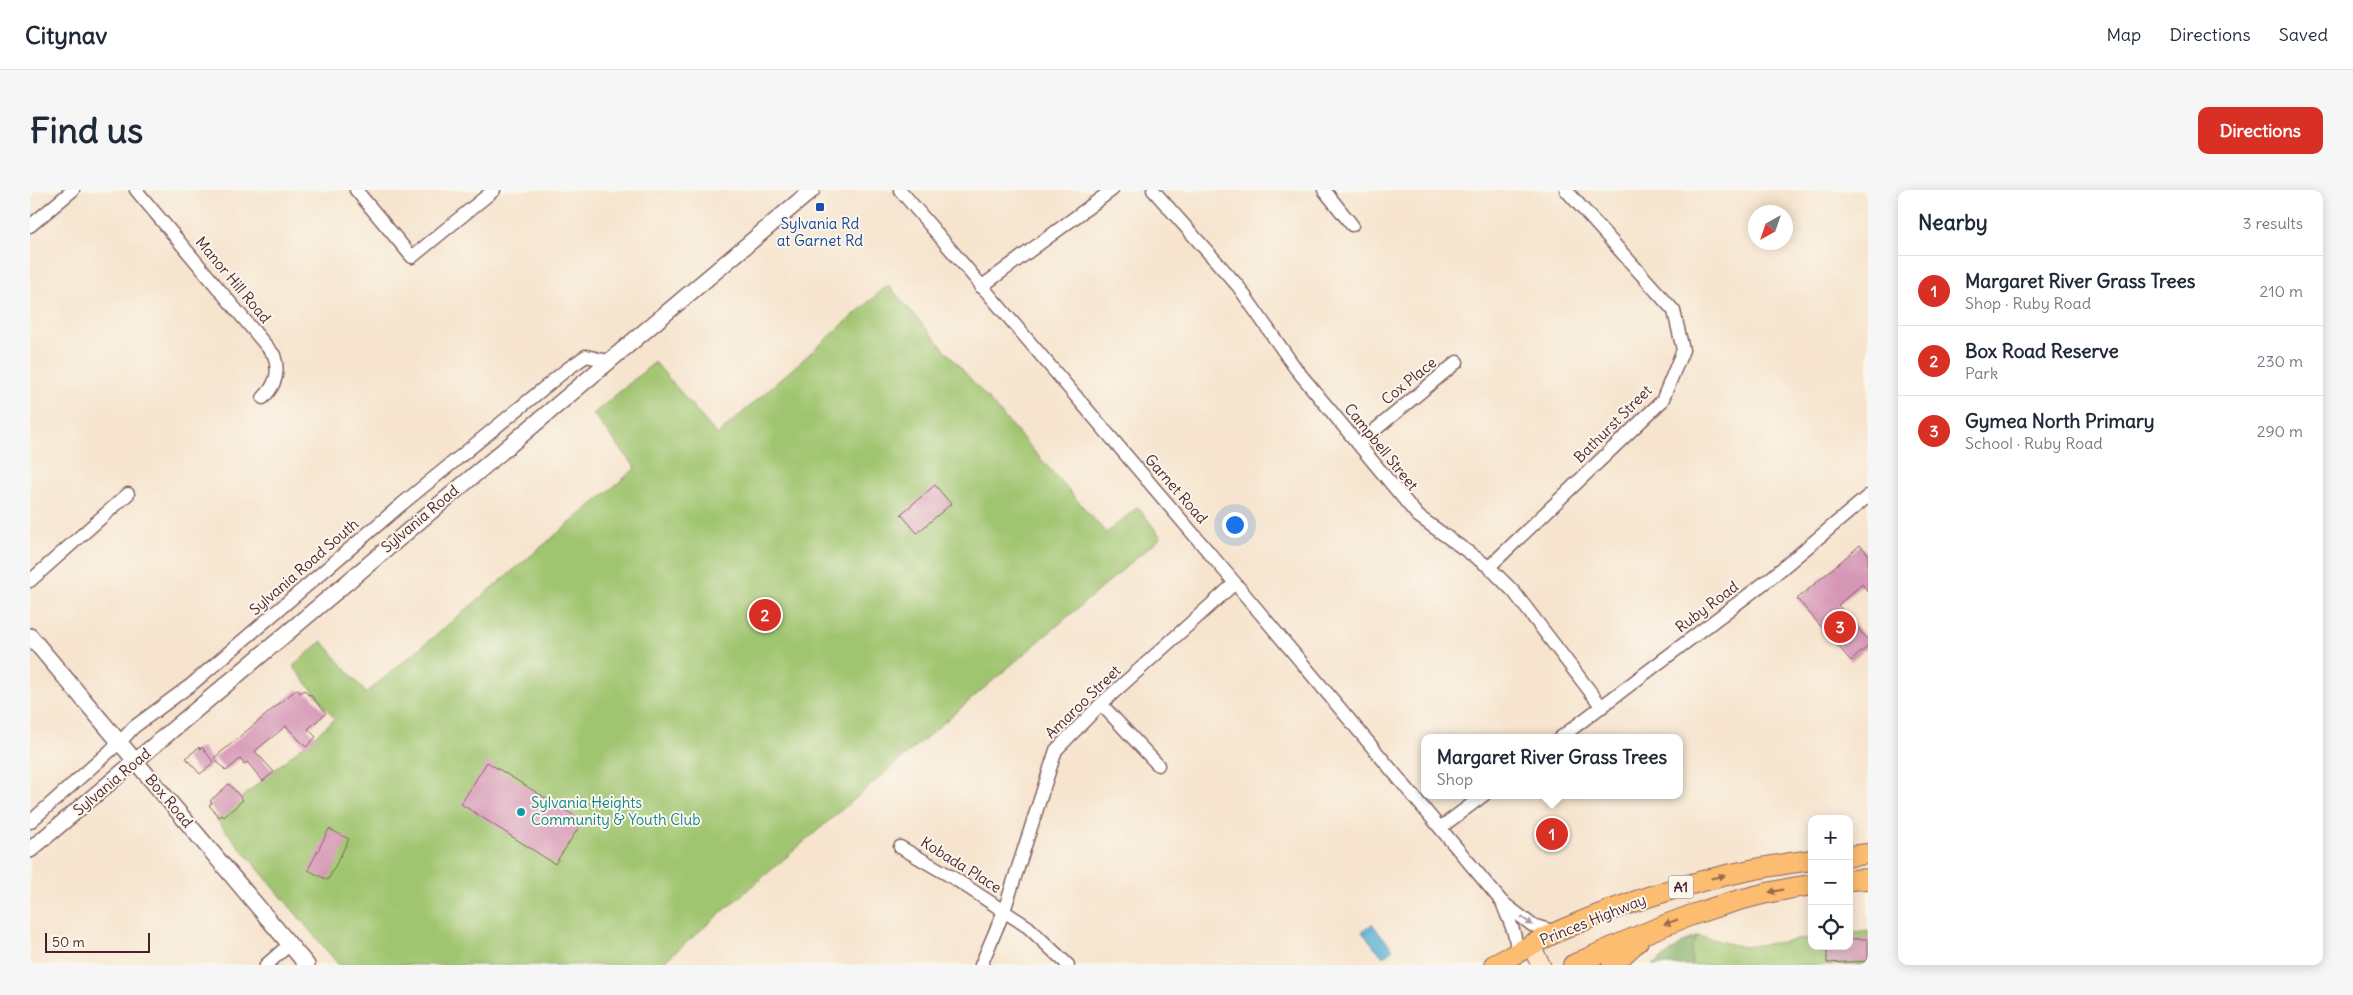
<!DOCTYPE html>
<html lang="en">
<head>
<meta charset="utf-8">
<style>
  body { margin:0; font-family:Delius,sans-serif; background:#f6f6f7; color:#1f2937 }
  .controls { position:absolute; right:15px; bottom:15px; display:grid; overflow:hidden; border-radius:10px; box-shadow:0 2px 12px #0003 }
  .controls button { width:45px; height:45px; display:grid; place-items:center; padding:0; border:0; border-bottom:1px solid #e0e1e3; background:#fff; color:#1f2937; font:25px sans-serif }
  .compass { position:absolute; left:1718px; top:15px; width:45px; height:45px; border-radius:50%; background:#fff; box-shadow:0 2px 12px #0003; rotate:220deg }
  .scale { position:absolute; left:15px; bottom:12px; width:105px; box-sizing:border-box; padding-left:5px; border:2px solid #4a1f2b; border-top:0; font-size:14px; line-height:18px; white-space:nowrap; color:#4a1f2b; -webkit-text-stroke:4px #fbf7ec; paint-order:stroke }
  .you { position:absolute; left:1204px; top:334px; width:18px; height:18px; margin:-12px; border:4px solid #fff; border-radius:50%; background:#1a73e8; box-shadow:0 0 0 8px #1a73e833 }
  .badge { display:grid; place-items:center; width:32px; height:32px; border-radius:50%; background:#d93025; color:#fff; font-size:16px; font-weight:700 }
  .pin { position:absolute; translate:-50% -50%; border:2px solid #fff; box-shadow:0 1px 5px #0006 }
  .popup { position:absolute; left:1391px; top:544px; width:262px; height:65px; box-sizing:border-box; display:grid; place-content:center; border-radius:10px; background:#fff; filter:drop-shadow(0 1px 4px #0005); font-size:16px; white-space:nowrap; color:#747a83 }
  .popup b { font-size:19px; color:#1f2937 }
  .popup::after { content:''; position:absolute; left:50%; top:100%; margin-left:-10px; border:10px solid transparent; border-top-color:#fff }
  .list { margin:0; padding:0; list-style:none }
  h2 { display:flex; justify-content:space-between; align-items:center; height:65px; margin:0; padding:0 20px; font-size:21px }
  h2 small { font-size:16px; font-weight:400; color:#747a83 }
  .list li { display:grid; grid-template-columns:32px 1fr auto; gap:15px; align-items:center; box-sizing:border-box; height:70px; padding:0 20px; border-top:1px solid #e0e1e3 }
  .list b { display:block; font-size:19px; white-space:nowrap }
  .list p { margin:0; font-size:16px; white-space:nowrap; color:#747a83 }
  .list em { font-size:16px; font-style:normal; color:#747a83 }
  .icon { flex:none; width:28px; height:28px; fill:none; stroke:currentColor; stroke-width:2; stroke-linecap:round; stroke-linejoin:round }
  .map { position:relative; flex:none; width:1838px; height:775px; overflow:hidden; border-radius:10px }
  header { display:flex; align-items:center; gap:30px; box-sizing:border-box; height:70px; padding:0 25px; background:#fff; border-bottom:1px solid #e0e1e3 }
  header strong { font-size:24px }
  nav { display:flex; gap:28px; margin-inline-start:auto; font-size:18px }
  .intro { display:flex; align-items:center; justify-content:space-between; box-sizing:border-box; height:120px; padding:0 30px }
  h1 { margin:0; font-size:35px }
  .button { padding:12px 22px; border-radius:10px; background:#d93025; color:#fff; font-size:18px; font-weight:700 }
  main { display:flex; gap:30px; padding:0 30px }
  aside { flex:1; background:#fff; border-radius:10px; box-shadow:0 2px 12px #0003 }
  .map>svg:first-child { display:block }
  .green { fill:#a0c570; stroke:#75724e }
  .forest { fill:#80aa62; stroke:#656446 }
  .water { fill:#57afd4; stroke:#506780 }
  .building { fill:#d697b6 }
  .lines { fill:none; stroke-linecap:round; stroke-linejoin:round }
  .minor-casing { stroke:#866464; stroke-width:15 }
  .tertiary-casing { stroke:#866464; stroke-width:18 }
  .secondary-casing { stroke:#866464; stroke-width:20 }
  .trunk-casing { stroke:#866464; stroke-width:22 }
  .minor { stroke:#fff; stroke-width:12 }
  .tertiary { stroke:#fff; stroke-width:15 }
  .secondary { stroke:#fee5c5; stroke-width:18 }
  .trunk { stroke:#fcbd6f; stroke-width:20 }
  .oneway { fill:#9a664a }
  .oneway2 { fill:#ae9aa0 }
  .transit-dot { fill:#1a4fb4; stroke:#fbf7ec; stroke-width:2 }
  .culture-dot { fill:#0f9aa8; stroke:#fbf7ec; stroke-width:2 }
  .labels { text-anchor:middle; stroke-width:4; stroke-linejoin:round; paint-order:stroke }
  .shield { fill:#fbf7ec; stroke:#7f6065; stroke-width:1 }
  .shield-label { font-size:14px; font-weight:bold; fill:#4a1f2b }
  .transit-label { font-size:15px; fill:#164399; stroke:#fbf7ec }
  .street-label { font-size:15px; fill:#4a1f2b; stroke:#fbf7ec }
  .culture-label { font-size:15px; fill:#0d838f; stroke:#fbf7ec; text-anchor:start }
</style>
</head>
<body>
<header>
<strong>Citynav</strong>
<nav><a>Map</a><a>Directions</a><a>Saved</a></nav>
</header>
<div class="intro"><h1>Find us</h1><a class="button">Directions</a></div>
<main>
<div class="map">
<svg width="1838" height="775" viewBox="0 0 1838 775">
  <rect width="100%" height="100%" fill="#fbf7ec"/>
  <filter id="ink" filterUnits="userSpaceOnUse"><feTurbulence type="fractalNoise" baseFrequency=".02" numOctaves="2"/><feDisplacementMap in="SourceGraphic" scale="10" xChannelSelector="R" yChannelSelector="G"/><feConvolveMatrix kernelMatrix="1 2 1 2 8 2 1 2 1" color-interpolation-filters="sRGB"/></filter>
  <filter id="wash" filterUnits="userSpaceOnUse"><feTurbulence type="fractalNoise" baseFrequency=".0096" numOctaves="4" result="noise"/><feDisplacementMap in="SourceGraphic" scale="20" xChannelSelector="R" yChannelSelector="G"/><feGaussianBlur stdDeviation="1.12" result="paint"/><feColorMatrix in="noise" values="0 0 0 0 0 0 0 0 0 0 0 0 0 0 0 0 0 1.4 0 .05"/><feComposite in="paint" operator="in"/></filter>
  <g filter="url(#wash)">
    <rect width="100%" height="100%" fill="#f6e4ce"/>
    <path class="green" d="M858 95 1076 343 1108 317 1131 347 630 775H309L186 629 305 529 263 476 292 451 336 503 606 278 563 224 625 172 687 245Z
      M1838 741V775H1662L1661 758 1668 746 1713 757 1782 748V756H1819V744Z"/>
    <path class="forest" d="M1668 746 1661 758 1662 775H1623L1654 752Z"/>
    <path class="water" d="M1342 734 1363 759 1353 767 1332 742Z"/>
    <g id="blocks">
      <path class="building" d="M905 295 921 314 887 343 871 324Z
        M1830 355 1838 364V402L1832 394 1808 415 1838 450V456L1821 471 1767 409Z
        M267 499 270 503 274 500 278 505 280 504 296 523 278 539 286 547 276 557 256 536 225 561 244 582 233 591 217 572 214 574 210 569 196 581 184 568Z
        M169 557 170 559 172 557 184 573 170 584 156 568Z
        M457 572 553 631 525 674 431 614Z
        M199 594 213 610 194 627 192 625 189 627 179 615 182 613 180 611Z
        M299 639 319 649 298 690 278 680Z
        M1819 749H1838V771L1797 773V756H1819Z"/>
    </g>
  </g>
  <g filter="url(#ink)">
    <use href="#blocks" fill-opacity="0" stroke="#866464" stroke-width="1"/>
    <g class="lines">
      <g class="minor-casing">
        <path id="minor" d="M106 0 244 165C250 182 246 195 233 208
          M326 0 382 67 464 0
          M870 0 1205 393 1472 712 1502 735 1526 742
          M1123 0 1208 96 1266 179 1388 326 1459 377 1484 402 1572 517
          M1294 0 1322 35
          M0 36 43 0
          M951 97 1082 0
          M1328 254 1427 172
          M1459 377 1632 211 1653 160 1644 121 1536 0
          M0 391 98 304
          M1071 514 1128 575
          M1530 548 1742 387 1838 306
          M0 632 90 552 104 537 162 494 372 314 536 180 556 166 578 171
          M1410 638 1454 605
          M870 657 922 687 998 737 1038 775
          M1472 712C1478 730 1488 744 1486 764
          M236 775 260 754
          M951 775 974 721 1026 560 1071 514 1205 393"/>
      </g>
      <g class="tertiary-casing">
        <path id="tertiary" d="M0 446 277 775
          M0 660 782 0"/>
      </g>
      <g class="secondary-casing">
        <path id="secondary" d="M1501 756 1511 775"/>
      </g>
      <g class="trunk-casing">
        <path id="trunk" d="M1819 666 1838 664
          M1819 690 1838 689
          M1464 775C1486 764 1507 751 1529 741 1609 706 1695 681 1782 670
          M1543 775C1619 740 1697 706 1782 695
          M1582 775 1608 751"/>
      </g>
      <use href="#minor" class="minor"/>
      <use href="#tertiary" class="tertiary"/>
      <use href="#secondary" class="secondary"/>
      <use href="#trunk" class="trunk"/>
    </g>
    <defs><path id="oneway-solid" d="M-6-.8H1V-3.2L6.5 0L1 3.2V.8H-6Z" transform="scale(1.25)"/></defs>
    <g class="oneway">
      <use href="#oneway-solid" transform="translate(1688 687) rotate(-12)"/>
      <use href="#oneway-solid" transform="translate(1746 701) rotate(169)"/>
      <use href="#oneway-solid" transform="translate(1641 732) rotate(161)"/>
    </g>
    <use class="oneway2" href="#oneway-solid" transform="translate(1497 731) rotate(36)"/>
  </g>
  <rect class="transit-dot" x="785" y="12" width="10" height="10" rx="2.5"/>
  <circle class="culture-dot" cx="491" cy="622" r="5"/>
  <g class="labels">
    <rect class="shield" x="1638.5" y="685.5" width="25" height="23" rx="4"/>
    <g class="shield-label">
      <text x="1651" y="702">A1</text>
    </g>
    <g class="transit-label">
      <text x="790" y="39">Sylvania Rd<tspan x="790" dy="17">at Garnet Rd</tspan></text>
    </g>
    <g class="street-label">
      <text transform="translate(203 90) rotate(50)" y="5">Manor Hill Road</text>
      <text transform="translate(1379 191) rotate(-39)" y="5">Cox Place</text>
      <text transform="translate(1583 234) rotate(-45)" y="5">Bathurst Street</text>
      <text transform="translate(1351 257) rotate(51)" y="5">Campbell Street</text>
      <text transform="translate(1146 299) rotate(49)" y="5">Garnet Road</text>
      <text transform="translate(390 329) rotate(-40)" y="5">Sylvania Road</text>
      <text transform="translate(274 377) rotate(-41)" y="5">Sylvania Road South</text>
      <text transform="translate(1677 417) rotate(-37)" y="5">Ruby Road</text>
      <text transform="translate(1053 512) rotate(-44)" y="5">Amaroo Street</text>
      <text transform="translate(82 592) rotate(-40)" y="5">Sylvania Road</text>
      <text transform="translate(139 611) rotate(50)" y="5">Box Road</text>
      <text transform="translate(931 675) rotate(32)" y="5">Kobada Place</text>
      <text transform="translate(1563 730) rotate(-22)" y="5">Princes Highway</text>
    </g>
    <g class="culture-label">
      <text x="501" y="618">Sylvania Heights<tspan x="501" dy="17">Community &amp; Youth Club</tspan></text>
    </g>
  </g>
</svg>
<div class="controls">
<button>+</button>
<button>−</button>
<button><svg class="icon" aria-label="locate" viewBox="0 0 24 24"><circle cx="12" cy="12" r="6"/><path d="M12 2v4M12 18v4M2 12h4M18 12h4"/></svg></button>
</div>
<svg class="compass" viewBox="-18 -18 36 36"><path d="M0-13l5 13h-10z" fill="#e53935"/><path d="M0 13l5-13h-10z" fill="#747a83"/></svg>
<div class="scale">50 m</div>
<div class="you"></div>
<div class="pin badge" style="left:1522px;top:644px">1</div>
<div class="popup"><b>Margaret River Grass Trees</b>Shop</div>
<div class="pin badge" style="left:735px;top:425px">2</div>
<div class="pin badge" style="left:1810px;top:437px">3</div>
</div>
<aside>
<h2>Nearby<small>3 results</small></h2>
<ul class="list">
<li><span class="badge">1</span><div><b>Margaret River Grass Trees</b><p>Shop · Ruby Road</p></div><em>210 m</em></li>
<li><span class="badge">2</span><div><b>Box Road Reserve</b><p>Park</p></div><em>230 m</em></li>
<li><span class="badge">3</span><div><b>Gymea North Primary</b><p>School · Ruby Road</p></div><em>290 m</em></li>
</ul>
</aside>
</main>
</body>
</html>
